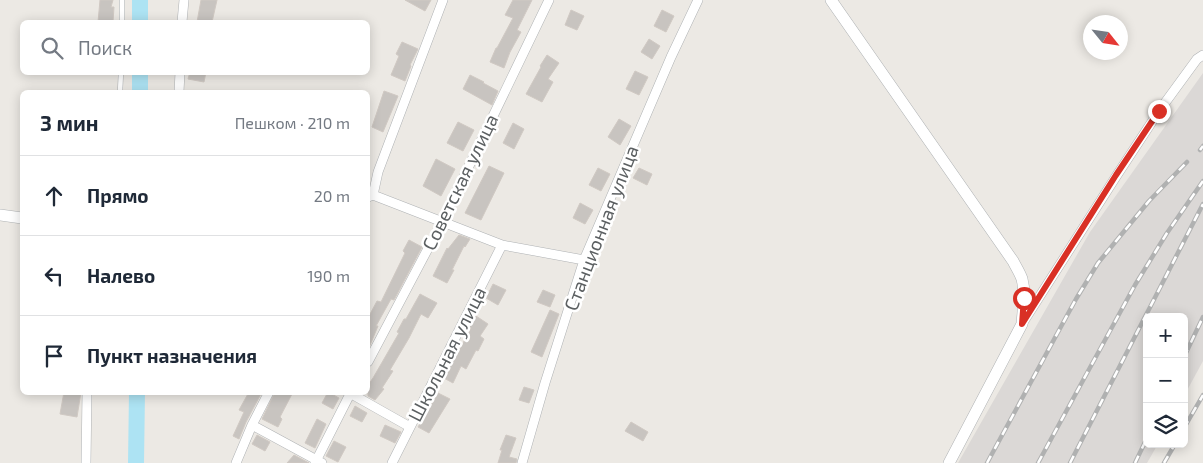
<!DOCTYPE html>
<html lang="ru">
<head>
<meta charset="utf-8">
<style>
  body { margin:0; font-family:"Exo 2",sans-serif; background:#f2f2f3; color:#1f2937 }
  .controls { position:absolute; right:15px; bottom:15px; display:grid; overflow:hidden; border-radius:8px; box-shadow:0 2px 12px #0003 }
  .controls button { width:45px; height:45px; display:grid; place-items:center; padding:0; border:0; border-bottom:1px solid #e0e1e3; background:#fff; color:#1f2937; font:25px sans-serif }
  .compass { position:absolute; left:1083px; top:15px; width:45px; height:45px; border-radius:50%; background:#fff; box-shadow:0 2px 12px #0003; rotate:120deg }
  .stop { position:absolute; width:15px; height:15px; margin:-11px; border:4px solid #d93025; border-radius:50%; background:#fff }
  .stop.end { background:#d93025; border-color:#fff; box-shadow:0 1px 5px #0008 }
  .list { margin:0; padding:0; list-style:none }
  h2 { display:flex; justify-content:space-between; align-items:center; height:65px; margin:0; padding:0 20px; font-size:21px }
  h2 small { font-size:16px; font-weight:400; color:#747a83 }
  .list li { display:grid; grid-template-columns:32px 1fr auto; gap:15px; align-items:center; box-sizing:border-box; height:80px; padding:0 20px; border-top:1px solid #e0e1e3 }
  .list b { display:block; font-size:19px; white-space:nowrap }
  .list em { font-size:16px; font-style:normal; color:#747a83 }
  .icon { flex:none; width:28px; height:28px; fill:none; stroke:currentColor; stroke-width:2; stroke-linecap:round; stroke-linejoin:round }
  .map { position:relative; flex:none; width:1203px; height:463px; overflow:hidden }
  .search { position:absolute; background:#fff; box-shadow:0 2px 12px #0003; left:20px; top:20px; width:350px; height:55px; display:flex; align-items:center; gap:12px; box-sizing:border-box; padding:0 18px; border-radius:8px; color:#747a83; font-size:19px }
  .panel { position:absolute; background:#fff; box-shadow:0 2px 12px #0003; left:20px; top:90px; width:350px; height:305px; border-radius:8px }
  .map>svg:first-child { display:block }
  .industrial { fill:#dbd8d6 }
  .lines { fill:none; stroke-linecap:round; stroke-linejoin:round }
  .river { stroke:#ade3f3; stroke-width:16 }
  .building { fill:#c8c4c0; stroke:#d0c9c3 }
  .service-casing { stroke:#afb2b4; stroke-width:5.5 }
  .minor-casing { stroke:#afb2b4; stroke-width:10 }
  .tertiary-casing { stroke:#afb2b4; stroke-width:12 }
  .service { stroke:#fff; stroke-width:4.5 }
  .minor { stroke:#fff; stroke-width:9 }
  .tertiary { stroke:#fff; stroke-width:11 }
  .rail-casing { stroke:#b0b1b1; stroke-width:4.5 }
  .rail { stroke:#fff; stroke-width:2.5; stroke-dasharray:8; stroke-linecap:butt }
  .route { stroke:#d93025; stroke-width:6 }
  .labels { text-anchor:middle; stroke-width:5; stroke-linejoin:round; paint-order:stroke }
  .street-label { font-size:19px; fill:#5c6062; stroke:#fff }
</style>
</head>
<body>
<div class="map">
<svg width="1203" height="463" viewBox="0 0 1203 463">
  <rect width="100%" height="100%" fill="#ece9e4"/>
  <path class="industrial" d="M1203 73V361L1184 396V317H1147V444H1158L1147 463H958L1090 232Z"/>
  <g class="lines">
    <path class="river" d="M140 22V0
      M140 92V72
      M136 463 137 392"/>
  </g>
  <path class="building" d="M100 0H113L111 7H114L113 22H98Z
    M201 0H217L212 22H197Z
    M405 0H431L425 11Z
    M513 0H532L517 30 521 32 510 52 504 68 490 62 496 48H497L513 18 505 15Z
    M571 10 584 16 577 30 565 25Z
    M662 10 674 16 666 32 654 26Z
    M649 39 660 46 652 59 641 52Z
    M402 42 418 49 410 65 411 66 405 81 391 75 399 56 396 54Z
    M547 55 559 63 548 79 553 82 542 102 526 94 541 67 540 66Z
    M635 71 648 77 639 95 626 89Z
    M190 72H206L204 82 188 79Z
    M470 75 484 82 483 83 498 91 492 105 463 89Z
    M384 91 398 96 383 132 372 127Z
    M619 119 631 126 620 145 608 137Z
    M458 122 474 130 463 151 447 143Z
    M513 123 524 129 514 149 503 143Z
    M436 159 455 169 441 196 423 186Z
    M489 166 504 173 481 220 465 213Z
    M598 168 610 174 601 191 589 185Z
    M639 168 652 174 647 185 633 178Z
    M580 203 593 210 585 224 573 218Z
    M459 235 470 239 465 247 464 246 452 270H454L447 283 433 276 447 248 448 249Z
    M409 240 422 247 394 300 391 299 376 326H378L368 350V318L377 301 381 302 405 253 403 251Z
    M493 284 506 290 498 305 486 298Z
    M543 290 555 295 550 307 537 302Z
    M420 294 437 303 428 318 421 314 409 338 390 370 393 371 382 388 384 389 375 400 368 396V385L373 378 399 333 397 332 404 319H406Z
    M550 310 559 314 542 357 531 352Z
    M476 316 488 324 480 336 484 339 478 351 476 350 466 369 461 366 453 383 442 377 448 367H449L463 343 471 328 469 327Z
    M524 387 534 390 529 403 519 400Z
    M64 392H81L77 417 60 414Z
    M249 392H262L246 422 239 439 233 436 244 412 239 410Z
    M275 392H293L280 417 282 419 278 427 262 419Z
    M328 392 339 398 333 409 322 403Z
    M438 393 450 399 429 433 418 427Z
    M355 406 367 413 362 422 350 416Z
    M317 419 326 424 315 448 305 443Z
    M631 422 648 432 643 441 625 431Z
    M385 425 401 432 395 443 380 436Z
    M257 435 270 442 265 451 252 444Z
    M506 435 516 438 509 457 517 459 516 463H498L502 450H500Z
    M334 441 346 447 338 462 326 456Z
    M294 455 309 463H287Z"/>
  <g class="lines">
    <g class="service-casing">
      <path id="service" d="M122 22V0
        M120 92 121 72"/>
    </g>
    <g class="minor-casing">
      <path id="minor" d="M182 22 184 0
        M179 92 180 72
        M373 195 378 172 443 0
        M368 197 373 195 502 245 584 260
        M1022 324 1117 175 1159 111 1197 59 1203 55
        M368 362 442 222 549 0
        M348 392 410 427
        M252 425 322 463
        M86 463 87 392
        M236 463 252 425 269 392
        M315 463 351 392
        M392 463 502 245
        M522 463 545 383 584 260 671 57 698 0"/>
    </g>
    <g class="tertiary-casing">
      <path id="tertiary" d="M831 0 1013 261C1016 267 1020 273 1022 279 1026 294 1023 309 1022 324L949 463
        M0 215 22 218"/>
    </g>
    <use href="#service" class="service"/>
    <use href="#minor" class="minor"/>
    <use href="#tertiary" class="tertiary"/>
    <g class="rail-casing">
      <path id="rail" d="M1200 150 1203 146
        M1184 357 1203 317
        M1184 428 1203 395
        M987 463 1076 299 1098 263 1149 201 1187 162
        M1038 463 1135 285 1167 233 1203 181
        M1070 463 1203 204
        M1135 463 1147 438
        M1164 463 1175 444"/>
    </g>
    <use href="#rail" class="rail"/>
  </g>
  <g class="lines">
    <path class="route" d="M1024 298 1022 324 1116 175 1159 111"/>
  </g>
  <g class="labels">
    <g class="street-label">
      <text transform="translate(460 182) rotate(-64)" y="7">Советская улица</text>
      <text transform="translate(601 228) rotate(-69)" y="7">Станционная улица</text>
      <text transform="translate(447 354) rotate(-63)" y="7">Школьная улица</text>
    </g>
  </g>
</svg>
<div class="controls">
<button>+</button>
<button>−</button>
<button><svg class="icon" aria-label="layers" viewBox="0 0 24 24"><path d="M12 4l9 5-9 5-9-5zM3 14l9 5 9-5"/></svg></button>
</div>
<svg class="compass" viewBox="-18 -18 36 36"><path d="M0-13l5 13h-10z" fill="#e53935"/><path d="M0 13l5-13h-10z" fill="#747a83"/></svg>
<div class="stop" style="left:1024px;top:298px"></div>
<div class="stop end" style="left:1159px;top:111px"></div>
<div class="search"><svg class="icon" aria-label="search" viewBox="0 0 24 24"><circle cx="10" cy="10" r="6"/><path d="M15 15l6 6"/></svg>Поиск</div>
<section class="panel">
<h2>3 мин<small>Пешком · 210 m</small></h2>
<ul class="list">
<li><svg class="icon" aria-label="ahead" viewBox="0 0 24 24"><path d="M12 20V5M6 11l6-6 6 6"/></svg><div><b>Прямо</b></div><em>20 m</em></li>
<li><svg class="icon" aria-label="left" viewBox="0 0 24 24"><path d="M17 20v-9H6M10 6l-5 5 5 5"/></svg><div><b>Налево</b></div><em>190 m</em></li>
<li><svg class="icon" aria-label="arrive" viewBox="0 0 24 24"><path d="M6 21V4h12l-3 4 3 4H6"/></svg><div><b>Пункт назначения</b></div></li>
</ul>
</section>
</div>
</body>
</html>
